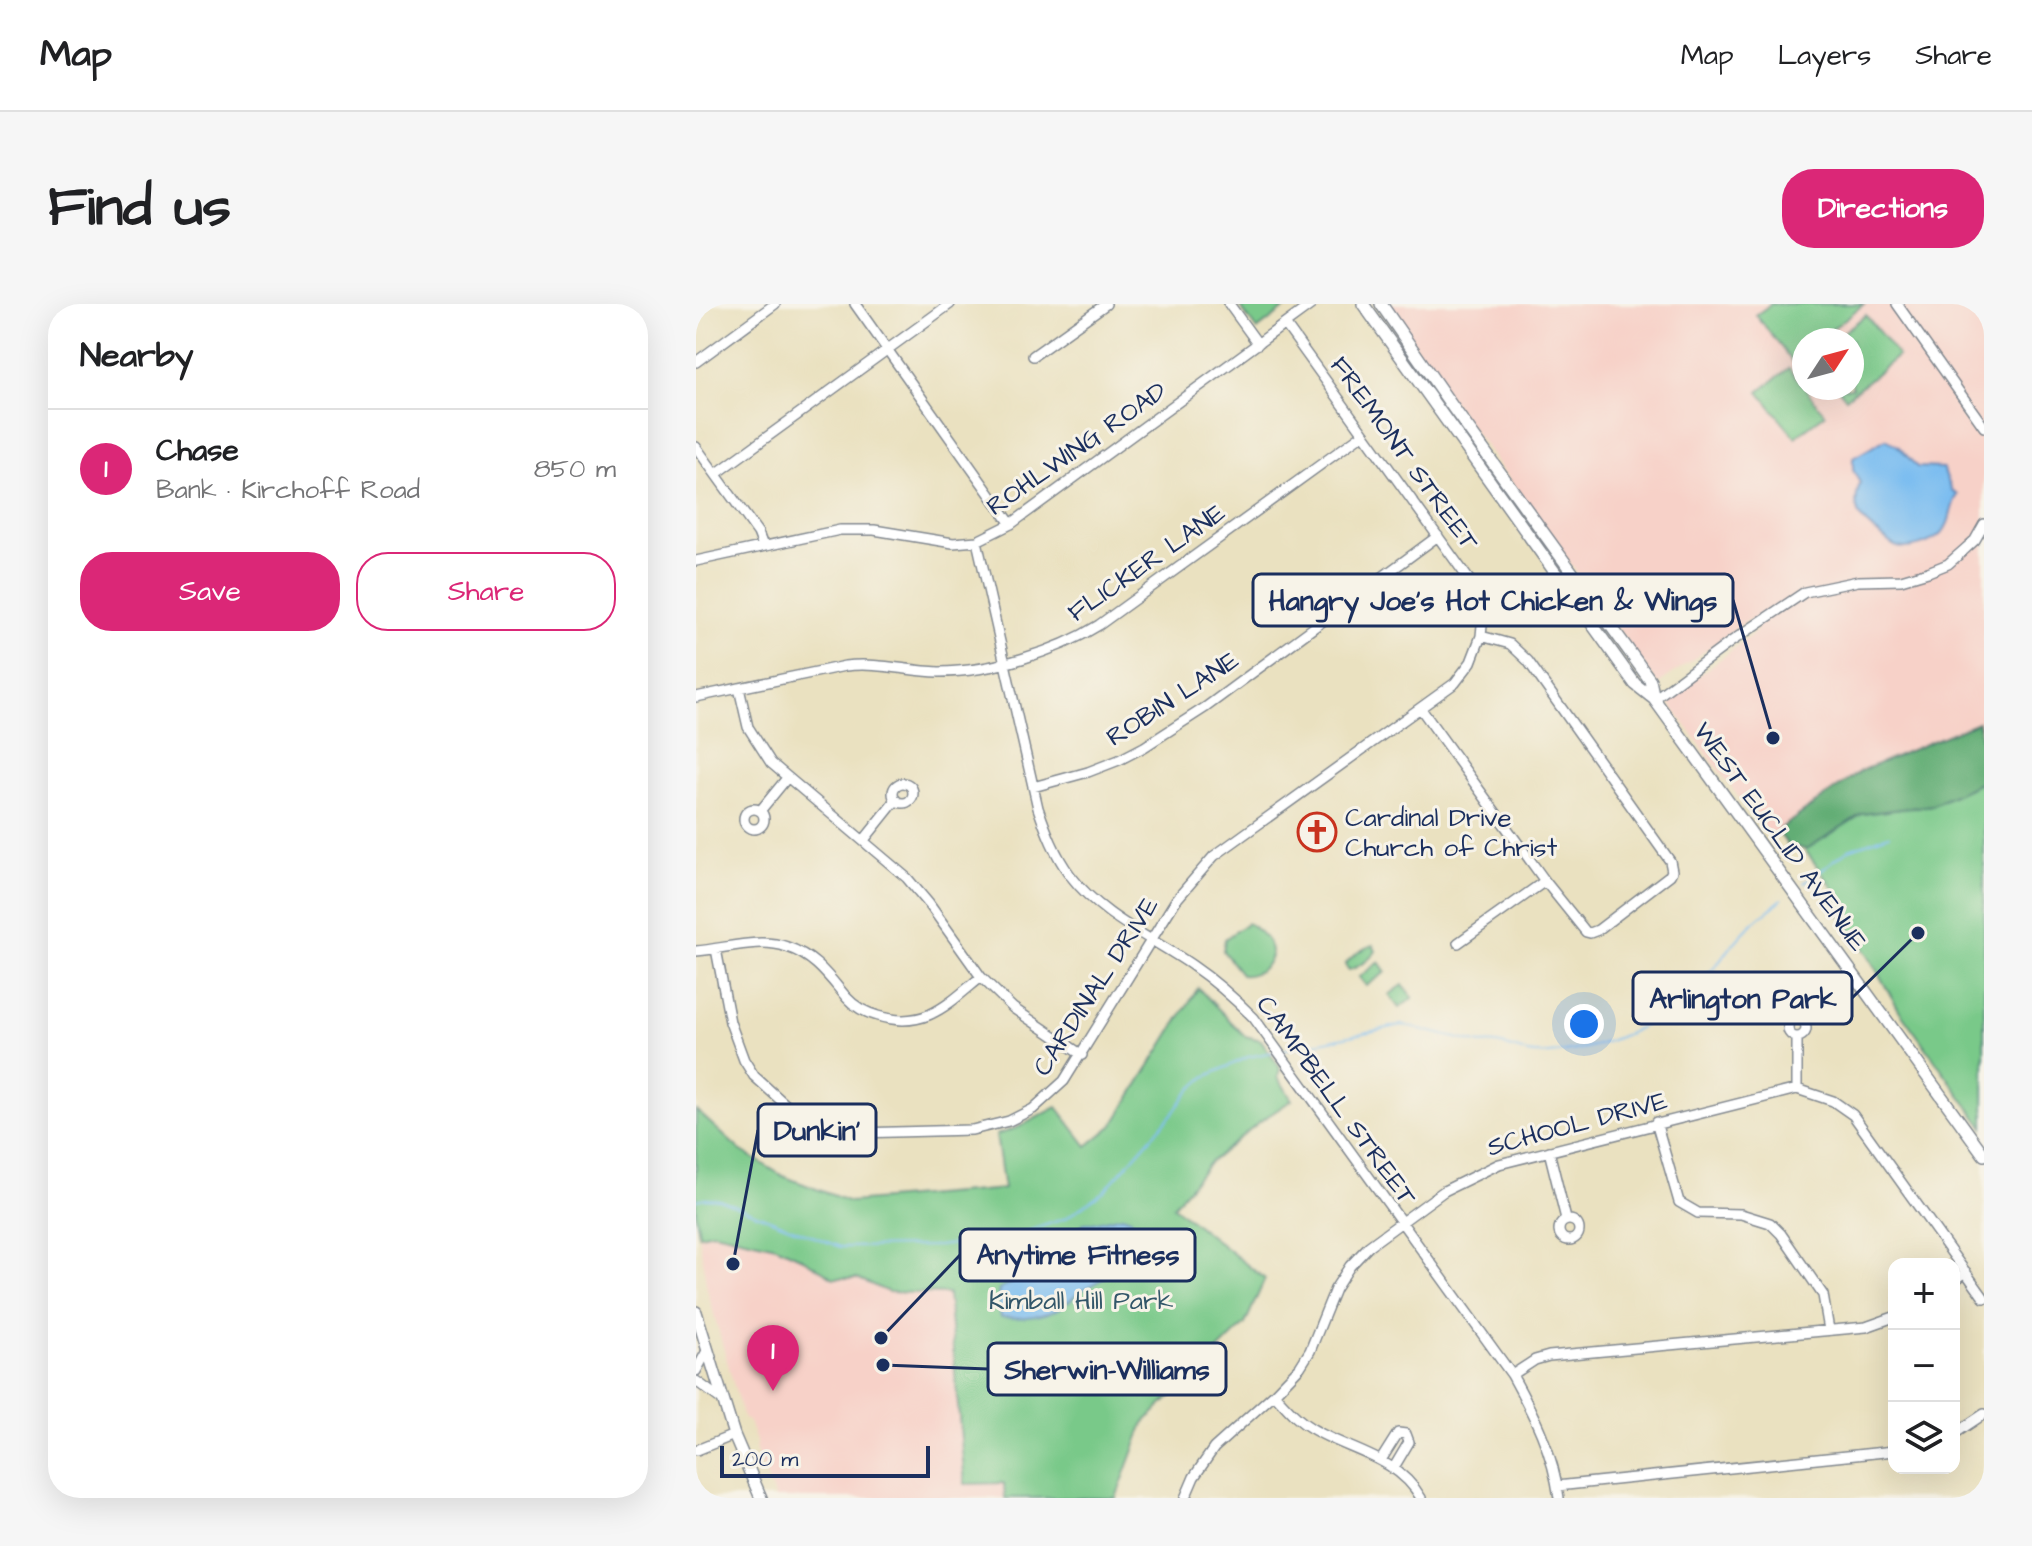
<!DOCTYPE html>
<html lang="en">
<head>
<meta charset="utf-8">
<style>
  body { margin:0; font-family:"Architects Daughter",sans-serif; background:#f6f6f6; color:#202124 }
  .controls { position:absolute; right:24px; bottom:24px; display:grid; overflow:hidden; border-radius:16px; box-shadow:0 8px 32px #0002 }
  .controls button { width:72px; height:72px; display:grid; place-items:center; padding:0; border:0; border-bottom:2px solid #e0e0e0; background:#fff; color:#202124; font:40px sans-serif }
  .compass { position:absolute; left:1096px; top:24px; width:72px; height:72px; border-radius:50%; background:#fff; box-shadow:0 8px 32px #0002; rotate:54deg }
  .scale { position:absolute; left:24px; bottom:20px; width:210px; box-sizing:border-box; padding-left:8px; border:4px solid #1b2f5e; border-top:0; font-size:22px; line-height:28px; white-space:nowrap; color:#1b2f5e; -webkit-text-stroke:6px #f7f3e8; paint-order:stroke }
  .you { position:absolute; left:888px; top:720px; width:28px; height:28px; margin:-20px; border:6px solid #fff; border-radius:50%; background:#1a73e8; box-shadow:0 0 0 12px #1a73e833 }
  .badge { display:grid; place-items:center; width:52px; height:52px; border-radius:50%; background:#db2777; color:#fff; font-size:26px; font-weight:700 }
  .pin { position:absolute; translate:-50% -66px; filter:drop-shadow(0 2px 4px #0008) }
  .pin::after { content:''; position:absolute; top:42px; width:28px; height:24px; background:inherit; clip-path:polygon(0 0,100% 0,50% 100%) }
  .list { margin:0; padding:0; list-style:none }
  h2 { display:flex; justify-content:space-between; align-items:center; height:104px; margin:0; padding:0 32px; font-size:34px }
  h2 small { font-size:26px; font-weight:400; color:#757577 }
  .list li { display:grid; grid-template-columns:52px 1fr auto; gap:24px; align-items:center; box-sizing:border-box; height:120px; padding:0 32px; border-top:2px solid #e0e0e0 }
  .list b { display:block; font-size:30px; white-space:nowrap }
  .list p { margin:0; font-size:26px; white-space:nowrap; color:#757577 }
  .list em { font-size:26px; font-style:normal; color:#757577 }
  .actions { display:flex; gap:16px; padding:24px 32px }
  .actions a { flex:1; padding:18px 0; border:2px solid #db2777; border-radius:32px; text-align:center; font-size:28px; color:#db2777 }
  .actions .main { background:#db2777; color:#fff }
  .icon { flex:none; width:44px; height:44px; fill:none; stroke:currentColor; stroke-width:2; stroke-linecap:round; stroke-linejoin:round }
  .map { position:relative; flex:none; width:1288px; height:1194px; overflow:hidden; border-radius:32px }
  header { display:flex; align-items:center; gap:48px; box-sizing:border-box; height:112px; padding:0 40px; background:#fff; border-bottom:2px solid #e0e0e0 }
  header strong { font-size:38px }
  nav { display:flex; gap:44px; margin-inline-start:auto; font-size:28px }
  .intro { display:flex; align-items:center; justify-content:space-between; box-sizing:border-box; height:192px; padding:0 48px }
  h1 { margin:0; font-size:56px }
  .button { padding:20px 36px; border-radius:32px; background:#db2777; color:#fff; font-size:28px; font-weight:700 }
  main { display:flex; gap:48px; padding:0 48px }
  aside { flex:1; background:#fff; border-radius:32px; box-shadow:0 8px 32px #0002 }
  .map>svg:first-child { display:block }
  .built { fill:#f7d1c8; fill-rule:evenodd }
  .green { fill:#79c989; stroke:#4a7c74; stroke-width:2 }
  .forest { fill:#62ad75; stroke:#3e6e6a; stroke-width:2 }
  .water { fill:#7bbdf0; stroke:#4b76a7; stroke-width:2 }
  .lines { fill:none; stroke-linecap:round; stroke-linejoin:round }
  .stream { stroke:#7bbdf0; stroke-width:2 }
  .minor-casing { stroke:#82888f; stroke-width:12 }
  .major-casing { stroke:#82888f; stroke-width:14 }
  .highway-casing { stroke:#82888f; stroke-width:15 }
  .minor { stroke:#fff; stroke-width:9 }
  .major { stroke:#fff; stroke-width:11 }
  .highway { stroke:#fff; stroke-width:12 }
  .labels { text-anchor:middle; stroke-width:6; stroke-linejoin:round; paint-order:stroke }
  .street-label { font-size:26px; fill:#1b2f5e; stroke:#f7f3e8 }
  .poi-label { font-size:26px; fill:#1b2f5e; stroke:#f7f3e8; text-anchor:start }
  .park-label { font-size:26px; fill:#325669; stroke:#f7f3e8 }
  .leader { fill:none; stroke:#1b2f5e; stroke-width:3 }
  .callout-dot { fill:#1b2f5e; stroke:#f7f3e8; stroke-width:3 }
  .callout { fill:#f7f3e8; stroke:#1b2f5e; stroke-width:3 }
  .callout-label { font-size:28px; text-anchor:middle; font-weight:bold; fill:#1b2f5e }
</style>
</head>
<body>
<header>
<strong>Map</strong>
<nav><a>Map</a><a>Layers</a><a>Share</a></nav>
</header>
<div class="intro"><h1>Find us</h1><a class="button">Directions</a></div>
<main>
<aside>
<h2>Nearby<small></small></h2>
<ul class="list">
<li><span class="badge">1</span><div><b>Chase</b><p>Bank · Kirchoff Road</p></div><em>850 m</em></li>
</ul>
<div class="actions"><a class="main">Save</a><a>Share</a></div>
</aside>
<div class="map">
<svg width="1288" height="1194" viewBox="0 0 1288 1194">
  <rect width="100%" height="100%" fill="#f7f3e8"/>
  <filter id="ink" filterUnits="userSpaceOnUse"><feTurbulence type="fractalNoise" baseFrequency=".0125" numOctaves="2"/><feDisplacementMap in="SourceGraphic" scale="16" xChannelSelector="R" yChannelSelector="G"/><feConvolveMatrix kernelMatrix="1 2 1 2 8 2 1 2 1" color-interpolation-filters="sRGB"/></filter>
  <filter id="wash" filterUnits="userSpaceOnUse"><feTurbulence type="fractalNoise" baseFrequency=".006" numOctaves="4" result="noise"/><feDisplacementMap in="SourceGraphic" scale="32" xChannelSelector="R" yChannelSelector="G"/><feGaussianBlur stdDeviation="1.8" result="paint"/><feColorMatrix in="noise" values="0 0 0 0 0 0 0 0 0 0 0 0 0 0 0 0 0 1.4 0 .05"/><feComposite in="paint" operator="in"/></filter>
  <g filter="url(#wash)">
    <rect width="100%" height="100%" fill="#eae1c0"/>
    <path class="built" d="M693 0H1288V427L1281 419 1165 467 1072 533 971 396 1062 326 1054 315 962 380 745 82ZM1108 36H1156V84H1108Z
      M20 928 80 942 104 953 138 974H161L192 988 252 990 269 1180 308 1179 309 1194H79L59 1144 61 1140 53 1118 47 1114 11 985 3 931Z"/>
    <path class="green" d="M542 0H595L561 26Z
      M1075 0H1168L1122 36H1108V47L1096 57 1060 11Z
      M1170 11 1202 52 1150 94 1142 84H1156V36H1137Z
      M1093 64 1129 110 1099 133 1063 88Z
      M1288 477V824L1203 706 1173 653 1139 604 1143 599V592L1109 546 1166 510 1237 501Z
      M551 619C569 629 587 649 565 666 558 670 553 672 546 671L527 647 529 635Z
      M677 641 680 647C675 655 663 663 653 666L649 661C655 652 667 644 677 641Z
      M683 658 690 668 670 682 663 673Z
      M707 681 717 694 703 704 693 691Z
      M502 684 549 732 565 736 584 764 582 773 596 796 563 818 513 859 477 902 569 975 549 1020 448 1119 420 1194H309L308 1179 269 1180 252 990 192 988 161 974H138L104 953 80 942 18 928 3 931 0 910V806L44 846 87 872 154 898 308 885 300 831 323 823 361 803 391 842 417 821Z"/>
    <path class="forest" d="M1282 418 1288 449V477L1237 501 1166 510 1109 546 1102 543 1095 545 1081 527 1165 467Z"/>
    <path class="water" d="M1190 135 1202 142 1221 163 1247 164 1256 187 1262 191C1253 202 1257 218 1245 230 1236 239 1211 248 1199 242 1194 240 1189 234 1184 231 1162 216 1155 206 1164 179L1157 166V154Z
      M426 912 435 915 437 920 446 927V936L425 953 407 975 381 989 372 998 366 996V1003C348 1013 323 1015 305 1013L302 995 303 986 339 966 388 919H397Z"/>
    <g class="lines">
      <path class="stream" d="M1108 579 1153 545 1193 531
        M587 746 706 721 785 740C803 738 816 744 832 749 843 752 864 749 875 747 931 737 980 708 1017 665 1028 653 1037 639 1049 627 1060 615 1074 606 1086 595
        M0 896 9 894 23 895 144 943 242 942 318 932 370 914 408 887 477 809 492 788 509 773 552 753 577 748"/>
    </g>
  </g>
  <g filter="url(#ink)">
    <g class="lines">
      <g class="minor-casing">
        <path id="minor" d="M159 0 315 220
          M533 0 562 40
          M1201 0 1288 123
          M589 20 779 284 787 311 785 332 814 340 832 357 974 557 976 567 974 571 902 626 894 629 890 628 849 577 725 405
          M337 52 410 0
          M0 58 79 0
          M0 143 62 229 67 242
          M20 170 254 0
          M281 237 342 504C350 527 359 551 374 571 406 613 455 633 497 662 519 677 539 695 558 714L816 1071C838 1111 857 1148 863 1194
          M0 257 144 226H178L257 239 281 237 315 220 616 0
          M43 384 52 423 75 459 211 574 233 600 285 673 317 704 386 751
          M0 393 149 362C181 358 211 367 243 368 295 368 360 348 403 321L667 130
          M958 395 1036 337 1109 288 1162 277 1205 276 1232 268 1252 260 1268 246 1279 236 1288 220
          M197 489a10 10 0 1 1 20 0a10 10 0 1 1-20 0Z
          M337 483 392 468 423 456 448 443 510 403 742 232
          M48 515a10 10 0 1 1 20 0a10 10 0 1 1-20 0Z
          M64 507 91 474
          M168 536 200 496
          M762 639 849 577
          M20 645 34 718 48 756 58 772 100 810 128 823 161 829 276 826 313 817 337 805 368 777 480 596 518 552 759 379 775 358 785 332
          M0 647C29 645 63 633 91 643 119 652 133 673 151 694 159 703 171 709 182 712 229 726 251 701 285 673
          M1092 724a9 9 0 1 1 18 0a9 9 0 1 1-18 0Z
          M1101 733V785
          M960 818 983 898 1002 909 1045 910 1074 919 1085 930 1127 991 1133 1026
          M853 847 870 915
          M863 926a10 10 0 1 1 20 0a10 10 0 1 1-20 0Z
          M1258 977 1270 968
          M0 1067 11 1047
          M816 1071 839 1056 853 1052 1170 1023 1198 1013
          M0 1077 26 1096
          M578 1090C590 1102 600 1116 615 1124 652 1147 701 1152 725 1194
          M1258 1130 1288 1110
          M1 1146 38 1131
          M685 1156 702 1129 710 1130 713 1138 697 1165
          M861 1182 1198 1147
          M489 1194 498 1173 518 1144 578 1090 604 1063 614 1047 639 985 654 962 673 942 748 887 803 860 1101 785 1137 797 1157 811 1288 994"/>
      </g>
      <g class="major-casing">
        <path id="major" d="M667 0 939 380 958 395 1288 851
          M685 0 758 105 954 376 958 395
          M0 1008 38 1131 65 1194"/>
      </g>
      <g class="highway-casing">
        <path id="highway" d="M0 1 1 0"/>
      </g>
      <use href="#minor" class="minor"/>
      <use href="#major" class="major"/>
      <use href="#highway" class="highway"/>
    </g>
  </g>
  <defs>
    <g id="church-ring" transform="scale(2)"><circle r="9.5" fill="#f7f3e8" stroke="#c8321e" stroke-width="1.5"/><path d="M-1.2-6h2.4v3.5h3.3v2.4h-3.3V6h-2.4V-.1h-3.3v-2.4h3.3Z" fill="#c8321e"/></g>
  </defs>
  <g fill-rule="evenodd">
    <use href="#church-ring" x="621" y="528"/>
  </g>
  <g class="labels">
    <g class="street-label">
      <text transform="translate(380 144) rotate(-35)" y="9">ROHLWING ROAD</text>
      <text transform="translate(709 149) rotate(54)" y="9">FREMONT STREET</text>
      <text transform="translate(450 258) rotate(-35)" y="9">FLICKER LANE</text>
      <text transform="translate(476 394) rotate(-33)" y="9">ROBIN LANE</text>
      <text transform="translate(1085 532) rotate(54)" y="9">WEST EUCLID AVENUE</text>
      <text transform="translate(399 682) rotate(-57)" y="9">CARDINAL DRIVE</text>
      <text transform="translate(641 796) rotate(54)" y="9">CAMPBELL STREET</text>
      <text transform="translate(881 819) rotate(-15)" y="9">SCHOOL DRIVE</text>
    </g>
    <g class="poi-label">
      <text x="649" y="522">Cardinal Drive<tspan x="649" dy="30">Church of Christ</tspan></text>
    </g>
    <g class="park-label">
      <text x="385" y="1005">Kimball Hill Park</text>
    </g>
  </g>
  <path class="leader" d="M1077 434L1037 296M1222 629L1156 694M37 960L62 826M185 1034L264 951M187 1061L292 1065"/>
  <g class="callout-dot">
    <circle cx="1077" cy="434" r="8"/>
    <circle cx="1222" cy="629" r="8"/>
    <circle cx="37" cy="960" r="8"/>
    <circle cx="185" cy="1034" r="8"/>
    <circle cx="187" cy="1061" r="8"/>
  </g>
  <g class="callout">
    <rect x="557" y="270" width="480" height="52" rx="8"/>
    <rect x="937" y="668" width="219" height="52" rx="8"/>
    <rect x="62" y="800" width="118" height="52" rx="8"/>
    <rect x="264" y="925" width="235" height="52" rx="8"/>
    <rect x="292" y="1039" width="238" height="52" rx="8"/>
  </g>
  <g class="callout-label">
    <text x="797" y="306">Hangry Joe's Hot Chicken &amp; Wings</text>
    <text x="1047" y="704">Arlington Park</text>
    <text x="121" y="836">Dunkin'</text>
    <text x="382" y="960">Anytime Fitness</text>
    <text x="411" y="1075">Sherwin-Williams</text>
  </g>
</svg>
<div class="controls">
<button>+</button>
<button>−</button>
<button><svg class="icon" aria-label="layers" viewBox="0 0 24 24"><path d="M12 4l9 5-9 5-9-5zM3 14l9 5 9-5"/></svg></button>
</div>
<svg class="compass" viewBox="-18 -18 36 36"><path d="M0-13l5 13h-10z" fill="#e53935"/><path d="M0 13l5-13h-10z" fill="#757577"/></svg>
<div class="scale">200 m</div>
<div class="you"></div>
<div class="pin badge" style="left:77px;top:1087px">1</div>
</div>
</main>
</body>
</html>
